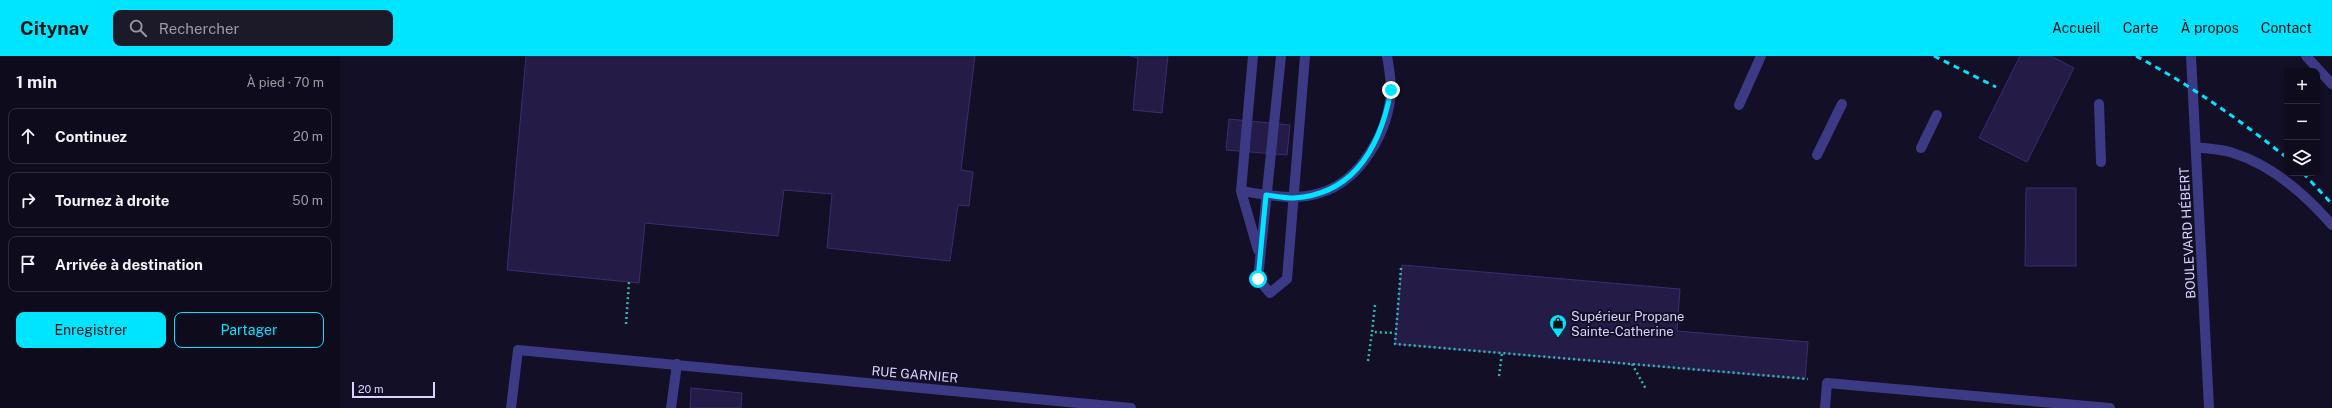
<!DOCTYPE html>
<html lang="fr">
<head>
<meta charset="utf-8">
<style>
  body { margin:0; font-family:"Public Sans",sans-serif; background:#1c1929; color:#f1f3f6 }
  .controls { position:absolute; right:12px; top:12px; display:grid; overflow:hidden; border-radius:8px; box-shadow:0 2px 6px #0003 }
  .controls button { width:36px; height:36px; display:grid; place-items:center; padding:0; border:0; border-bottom:1px solid #2e2b3b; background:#0e0b1c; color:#f1f3f6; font:20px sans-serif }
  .scale { position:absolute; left:12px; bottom:10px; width:83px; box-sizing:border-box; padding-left:4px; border:2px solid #d9d4ff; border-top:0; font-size:11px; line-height:14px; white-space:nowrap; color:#d9d4ff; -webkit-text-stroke:3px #130f26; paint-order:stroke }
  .stop { position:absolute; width:12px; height:12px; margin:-9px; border:3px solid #00e5ff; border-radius:50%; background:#fff }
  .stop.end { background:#00e5ff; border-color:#fff; box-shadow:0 1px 4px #0008 }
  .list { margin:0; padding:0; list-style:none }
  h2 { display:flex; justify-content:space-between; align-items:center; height:52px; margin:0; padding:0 16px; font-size:17px }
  h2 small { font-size:13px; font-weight:400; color:#9b9ba3 }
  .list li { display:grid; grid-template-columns:26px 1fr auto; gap:12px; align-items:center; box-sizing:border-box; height:56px; margin:0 8px 8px; padding:0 8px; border:1px solid #2e2b3b; border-radius:8px }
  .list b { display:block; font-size:15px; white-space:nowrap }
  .list em { font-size:13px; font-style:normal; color:#9b9ba3 }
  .actions { display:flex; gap:8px; padding:12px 16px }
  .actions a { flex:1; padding:9px 0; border:1px solid #00e5ff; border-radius:8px; text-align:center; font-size:14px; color:#00e5ff }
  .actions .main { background:#00e5ff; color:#111 }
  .icon { flex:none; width:22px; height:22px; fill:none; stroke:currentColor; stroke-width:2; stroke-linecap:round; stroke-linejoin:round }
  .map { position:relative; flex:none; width:1992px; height:352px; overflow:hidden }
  header { display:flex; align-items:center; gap:24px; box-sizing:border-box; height:56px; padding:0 20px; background:#00e5ff; color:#111 }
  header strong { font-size:19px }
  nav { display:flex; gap:22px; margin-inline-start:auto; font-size:14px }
  .search { width:280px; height:36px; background:#1c1929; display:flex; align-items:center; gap:10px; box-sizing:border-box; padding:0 14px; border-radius:8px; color:#9b9ba3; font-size:15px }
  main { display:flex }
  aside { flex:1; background:#0e0b1c }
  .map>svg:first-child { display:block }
  .building { fill:#241b47; stroke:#3b2d73 }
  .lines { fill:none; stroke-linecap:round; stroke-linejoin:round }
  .path { stroke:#2fb8b0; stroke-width:2.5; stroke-dasharray:2 3; stroke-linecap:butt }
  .minor { stroke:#3d3a85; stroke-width:10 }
  .rail { stroke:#00e5ff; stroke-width:3; stroke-dasharray:6 5; stroke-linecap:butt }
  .route { stroke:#00e5ff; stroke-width:5 }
  .labels { text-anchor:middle; stroke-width:4; stroke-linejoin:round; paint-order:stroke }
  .street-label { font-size:13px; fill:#d9d4ff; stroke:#130f26 }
  .poi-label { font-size:13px; fill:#d9d4ff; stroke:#130f26; text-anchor:start }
</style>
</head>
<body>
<header>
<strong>Citynav</strong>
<div class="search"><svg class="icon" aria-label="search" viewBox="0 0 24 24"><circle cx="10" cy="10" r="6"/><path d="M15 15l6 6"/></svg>Rechercher</div>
<nav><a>Accueil</a><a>Carte</a><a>À propos</a><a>Contact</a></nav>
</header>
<main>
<aside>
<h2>1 min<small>À pied · 70 m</small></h2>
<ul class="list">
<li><svg class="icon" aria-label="ahead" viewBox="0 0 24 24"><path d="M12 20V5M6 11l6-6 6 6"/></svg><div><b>Continuez</b></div><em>20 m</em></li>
<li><svg class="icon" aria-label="right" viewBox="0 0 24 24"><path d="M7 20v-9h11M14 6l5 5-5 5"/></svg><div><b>Tournez à droite</b></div><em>50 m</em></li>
<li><svg class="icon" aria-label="arrive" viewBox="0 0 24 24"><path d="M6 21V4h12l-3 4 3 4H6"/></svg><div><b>Arrivée à destination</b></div></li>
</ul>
<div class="actions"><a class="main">Enregistrer</a><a>Partager</a></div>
</aside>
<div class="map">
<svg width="1992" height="352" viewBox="0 0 1992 352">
  <rect width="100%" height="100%" fill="#130f26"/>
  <path class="building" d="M186 0H635L621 114 633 116 629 150 618 149 610 205 487 192 492 138 444 134 438 180 305 167 299 227 167 214Z
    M790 0H828L822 57 793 54 798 2Z
    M1680 0H1711L1734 12 1687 106 1639 82Z
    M889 63 950 69 947 99 886 94Z
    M1686 132H1736V210H1685Z
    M1062 209 1340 233 1337 275 1468 286 1465 323 1055 288Z
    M351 332 402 337 401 352H350Z"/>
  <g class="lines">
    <path class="path" d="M1061 212 1055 288 1468 323
      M1035 249 1032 276 1055 277
      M286 268 289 226
      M1028 305 1032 276
      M1292 308 1306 333
      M1159 320 1162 297"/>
    <path class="minor" d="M913 0 901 135 918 194
      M941 0 918 223 930 237 947 223 965 0
      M1851 0 1869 352
      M1966 0 1992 28
      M1759 48 1761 106
      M1399 49 1421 0
      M1856 91C1868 93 1881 93 1893 97 1932 109 1966 139 1992 169
      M1581 92 1597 59
      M1477 99 1502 48
      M901 135C927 139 955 145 980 137 1021 125 1049 75 1051 34 1051 23 1049 11 1047 0
      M171 352 178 294 791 352
      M331 352 337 308
      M1485 352 1487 327 1770 352"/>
    <path class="rail" d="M1594 0 1656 31
      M1796 0C1850 29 1899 63 1947 102
      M1963 117 1992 148"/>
  </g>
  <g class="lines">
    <path class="route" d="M918 223 926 139C935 140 945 142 954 142 1016 138 1041 88 1051 34"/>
  </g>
  <defs>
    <g id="shop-pin" transform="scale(0.9)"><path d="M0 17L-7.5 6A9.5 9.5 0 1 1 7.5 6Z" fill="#00e5ff" stroke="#130f26"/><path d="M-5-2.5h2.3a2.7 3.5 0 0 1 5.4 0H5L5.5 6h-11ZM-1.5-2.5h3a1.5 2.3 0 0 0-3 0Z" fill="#111"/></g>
  </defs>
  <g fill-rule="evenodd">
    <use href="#shop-pin" x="1218" y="267"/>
  </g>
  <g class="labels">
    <g class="street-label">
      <text transform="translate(1847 177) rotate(-93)" y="5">BOULEVARD HÉBERT</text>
      <text transform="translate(575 318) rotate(5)" y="5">RUE GARNIER</text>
    </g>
    <g class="poi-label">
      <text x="1231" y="265">Supérieur Propane<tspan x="1231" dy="15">Sainte-Catherine</tspan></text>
    </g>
  </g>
</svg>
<div class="controls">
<button>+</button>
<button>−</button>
<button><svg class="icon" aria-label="layers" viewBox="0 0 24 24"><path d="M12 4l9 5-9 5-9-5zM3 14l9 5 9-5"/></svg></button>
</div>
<div class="scale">20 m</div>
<div class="stop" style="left:918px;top:223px"></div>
<div class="stop end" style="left:1051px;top:34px"></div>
</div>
</main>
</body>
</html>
